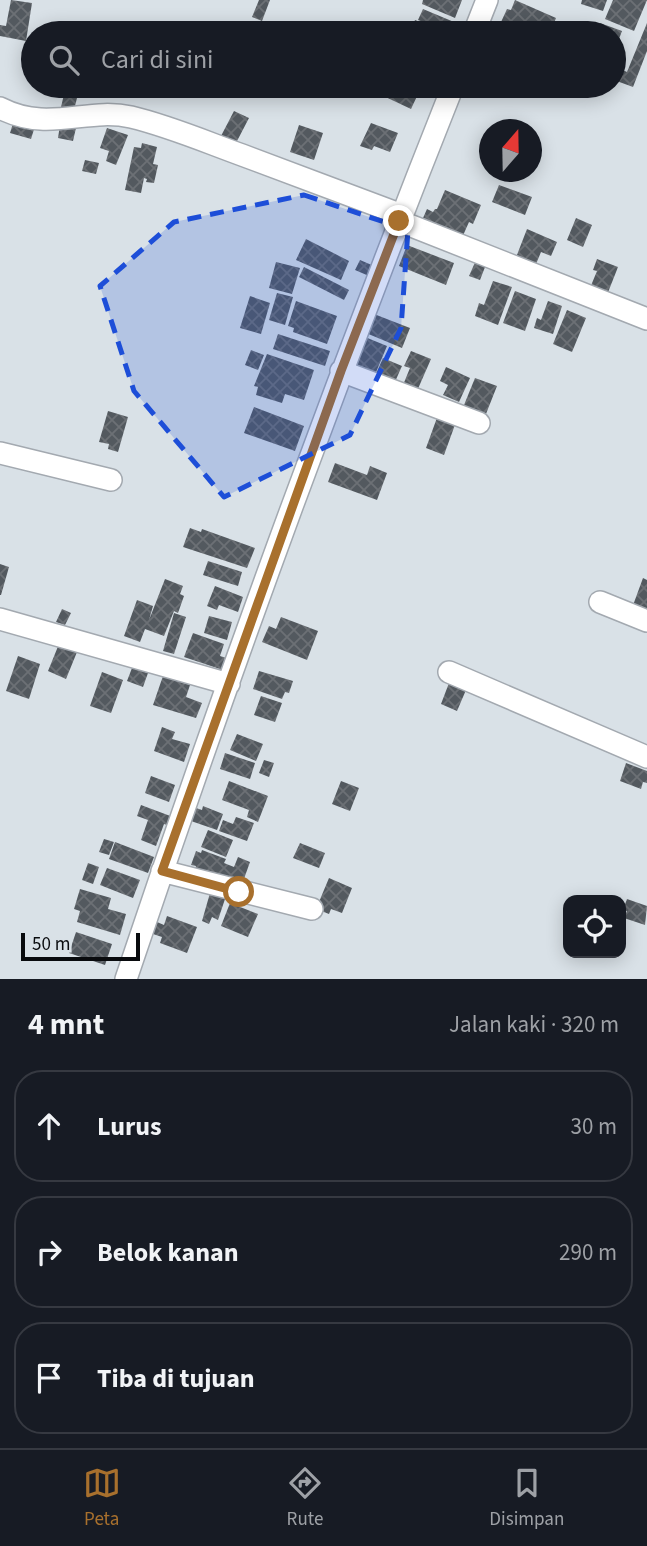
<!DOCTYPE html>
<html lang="id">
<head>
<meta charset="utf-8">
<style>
  body { margin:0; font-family:"Source Sans 3",sans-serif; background:#242831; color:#f1f3f6 }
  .controls { position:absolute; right:21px; bottom:21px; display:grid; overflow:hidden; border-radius:14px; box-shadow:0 4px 18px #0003 }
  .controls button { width:63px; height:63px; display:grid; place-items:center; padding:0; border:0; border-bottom:2px solid #363941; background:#171b24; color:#f1f3f6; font:35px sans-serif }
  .compass { position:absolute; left:479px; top:119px; width:63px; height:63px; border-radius:50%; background:#171b24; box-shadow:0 4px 18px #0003; rotate:20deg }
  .scale { position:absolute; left:21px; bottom:18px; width:119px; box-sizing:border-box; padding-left:7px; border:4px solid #090b0e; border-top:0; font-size:19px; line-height:24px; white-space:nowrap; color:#090b0e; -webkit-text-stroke:5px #d9e1e7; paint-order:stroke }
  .stop { position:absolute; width:21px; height:21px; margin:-16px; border:5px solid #a8702d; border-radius:50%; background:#fff }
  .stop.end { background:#a8702d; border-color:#fff; box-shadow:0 2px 7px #0008 }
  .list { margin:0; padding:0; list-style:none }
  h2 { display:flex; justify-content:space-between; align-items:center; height:91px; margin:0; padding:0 28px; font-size:30px }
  h2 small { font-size:23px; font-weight:400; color:#9ea1a6 }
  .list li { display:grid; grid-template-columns:46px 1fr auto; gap:21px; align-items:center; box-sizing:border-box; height:112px; margin:0 14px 14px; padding:0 14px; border:2px solid #363941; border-radius:28px }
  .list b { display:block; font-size:26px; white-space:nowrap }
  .list em { font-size:23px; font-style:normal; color:#9ea1a6 }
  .icon { flex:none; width:38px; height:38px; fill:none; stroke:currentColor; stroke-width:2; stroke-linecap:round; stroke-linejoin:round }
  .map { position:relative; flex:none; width:647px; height:979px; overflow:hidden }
  .search { position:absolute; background:#171b24; box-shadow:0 4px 18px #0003; left:21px; right:21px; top:21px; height:77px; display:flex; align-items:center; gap:18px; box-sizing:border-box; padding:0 24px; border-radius:38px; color:#9ea1a6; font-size:26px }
  .sheet { height:469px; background:#171b24 }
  nav { display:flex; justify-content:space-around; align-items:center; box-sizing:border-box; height:98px; border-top:2px solid #363941; background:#171b24; font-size:19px; color:#9ea1a6 }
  nav a { display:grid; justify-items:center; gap:4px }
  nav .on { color:#a8702d }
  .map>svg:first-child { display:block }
  .building { fill:url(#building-cross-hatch) }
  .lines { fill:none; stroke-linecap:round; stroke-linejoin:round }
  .minor-casing { stroke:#a3a9b0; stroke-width:24 }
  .minor { stroke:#fff; stroke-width:21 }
  .route { stroke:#a8702d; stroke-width:9 }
  .marked { fill:#1d4ed8; fill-opacity:0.2; stroke:#1d4ed8; stroke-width:5; stroke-dasharray:14 9; stroke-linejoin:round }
</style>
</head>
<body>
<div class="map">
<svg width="647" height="979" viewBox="0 0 647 979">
  <defs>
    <pattern id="building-cross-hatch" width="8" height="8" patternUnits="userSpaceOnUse" patternTransform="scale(1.75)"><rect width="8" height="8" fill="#53595f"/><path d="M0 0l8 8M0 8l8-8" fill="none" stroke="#6c7075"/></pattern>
  </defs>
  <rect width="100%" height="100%" fill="#d9e1e7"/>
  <path class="building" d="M11 0 32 3 26 41 0 36V25L6 26Z
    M259 0H270L262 21 252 17Z
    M423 0H462L455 18 422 4Z
    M515 0 556 18 554 23 560 25 556 33H496L507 9 511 10Z
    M582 0H607L603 11 581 4Z
    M613 0H647L634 31 605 19Z
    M423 9 454 22 450 32 418 20Z
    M415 20 449 33H409Z
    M600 23 622 31 614 52V33H596Z
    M647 23V51L633 87 614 80V66L627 72Z
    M66 86H80L74 110 61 107Z
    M378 86H405L419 92 411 109 375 92Z
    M234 111 249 118 236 143 221 136Z
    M15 117 36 123 31 139 10 133Z
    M371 123 398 133 390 152 374 146 372 150 360 146Z
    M60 125 76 128 73 141 58 138Z
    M299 125 323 133 314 160 290 152Z
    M107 128 128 135 116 165 106 161 109 151 100 148Z
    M142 143 157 147 153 164 158 165 154 183 146 182 147 179 144 178 141 193 125 190 134 147 141 148Z
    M85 160 99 163 96 174 82 171Z
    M499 185 532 197 525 215 492 202Z
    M445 190 481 205 473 224 469 222 461 240 427 227 430 221 423 218 427 209 433 212 435 209H437Z
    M576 218 592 225 583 247 567 240Z
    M527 229 557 242 551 256 541 252 534 269 515 260Z
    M306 239 349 261 341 280 296 260Z
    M407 245 454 263 446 285 399 266Z
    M477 258 487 262 480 280 469 276Z
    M597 259 618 267 607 295 590 288 597 271 593 270Z
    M360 260 374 266 369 276 355 270Z
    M276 262 300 268 292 294 269 288Z
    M304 267 349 290 344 300 299 277Z
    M493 281 512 287 498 325 475 316 479 303 484 305Z
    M515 291 536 299 525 331 503 323Z
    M277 293 293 297 285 325 269 320Z
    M250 296 270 303 261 334 240 328Z
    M296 301 337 316 327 344 293 332 294 328 288 326Z
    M548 301 562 306 553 334 534 328 537 318 541 320Z
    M567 310 586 318 572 352 553 344Z
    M374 314 410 328 402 348 366 333Z
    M278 334 330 351 325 366 273 349Z
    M365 337 387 346 374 377 352 369Z
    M251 350 264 355 258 370 245 365Z
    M411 351 431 359 417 391 403 385 410 368 404 366Z
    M267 354 314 370 304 400 285 394 282 403 256 395 258 387 254 386Z
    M383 358 402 366 394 384 375 376Z
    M446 367 470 378 459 402 443 395 448 385 440 381Z
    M475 378 497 386 484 419 462 410Z
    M254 407 304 426 295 451 244 433Z
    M108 411 128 417 118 452 108 449 109 444 99 442Z
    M438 415 456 422 444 455 426 448Z
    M335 463 367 475 370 466 387 473 377 500 328 482Z
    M190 528 201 532 202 529 255 548 247 568 183 547Z
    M208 561 242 572 238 586 203 575Z
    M0 564 9 567 1 595H0Z
    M643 578 647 580V614L632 608Z
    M165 579 183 586 180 594 184 596 178 613 174 611 164 636 145 629 140 642 124 636 137 600 153 606 149 620Z
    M215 586 243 597 238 612 219 605 217 610 207 606Z
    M62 609 71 613 65 625 56 622Z
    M174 613 186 617 174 654 163 651Z
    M209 616 232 622 227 640 204 633Z
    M281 617 318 631 307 660 262 642 269 626 276 629Z
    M193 633 224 644 220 656 230 659 226 671 184 657Z
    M59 644 77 652 66 679 48 671Z
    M18 656 40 664 29 699 6 691Z
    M132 668 148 673 143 687 127 681Z
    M259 671 293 681 289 693 285 692 282 699 253 689Z
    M102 672 123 680 111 713 90 706Z
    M163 676 190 685 186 697 202 703 196 718 153 705Z
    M449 683 466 690 457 711 441 704Z
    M261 696 282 703 275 722 254 715Z
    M162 727 175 732 172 739 190 744 184 762 154 751Z
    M237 734 263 744 256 761 230 750Z
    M225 753 255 763 250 779 220 769Z
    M264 760 274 763 269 777 259 773Z
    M626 763 647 771V783L643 782 641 789 620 781Z
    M151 776 175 785 169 802 145 793Z
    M229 781 268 796 258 822 247 817 249 810 222 800Z
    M341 781 359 788 350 811 332 804Z
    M141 805 173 817 170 826 164 824 156 846 141 840 148 820 137 816Z
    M203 806 223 814 217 830 191 821 196 808 202 810Z
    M236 817 254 823 247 841 219 831 223 820 233 824Z
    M208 830 233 840 226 857 201 847Z
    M104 839 114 842 109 855 99 852Z
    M115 842 154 857 148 873 109 859Z
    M300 843 325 853 319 868 293 858Z
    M202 850 226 859 224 863 234 867 238 857 250 862 240 890 194 872 196 866 191 865 196 851 201 853Z
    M88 863 99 867 93 884 82 880Z
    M107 868 140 880 133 898 100 885Z
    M329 878 352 888 342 913 331 909 329 914 316 909Z
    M80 889 111 898 108 909 126 914 120 935 77 922 80 911 74 909Z
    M210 893 225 899 218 920 212 917 209 924 202 921Z
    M627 899 647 906 645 925 624 918 627 911 623 910Z
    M230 903 258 914 248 937 221 926Z
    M167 916 197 927 187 953 160 943 162 937 153 934 157 922 164 925Z
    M76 932 112 944 105 965 69 953Z"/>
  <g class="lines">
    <g class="minor-casing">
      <path id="minor" d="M474 33 487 0
        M0 108C49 133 86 107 131 117 169 126 206 142 242 155 295 175 349 195 402 215
        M399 221 647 319
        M341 371 479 423
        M0 453 111 480
        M600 602 647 621
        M0 619 229 684
        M449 672 647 757
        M162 871 312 909
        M126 979C227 678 336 380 453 86"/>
    </g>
    <use href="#minor" class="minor"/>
  </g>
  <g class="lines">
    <path class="route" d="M239 892 162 871 341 371 399 221"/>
  </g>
  <path class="marked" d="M304 195 408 230 401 328 350 435 224 497 134 391 100 286 174 222Z"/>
</svg>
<div class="controls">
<button><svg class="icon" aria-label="locate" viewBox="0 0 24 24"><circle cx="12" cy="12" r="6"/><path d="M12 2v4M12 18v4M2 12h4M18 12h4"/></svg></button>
</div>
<svg class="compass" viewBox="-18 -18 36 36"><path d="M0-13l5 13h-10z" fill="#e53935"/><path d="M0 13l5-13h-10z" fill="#9ea1a6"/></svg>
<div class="scale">50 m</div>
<div class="stop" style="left:239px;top:892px"></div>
<div class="stop end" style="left:399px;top:221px"></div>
<div class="search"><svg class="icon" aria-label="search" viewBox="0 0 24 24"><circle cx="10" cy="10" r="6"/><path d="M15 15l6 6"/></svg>Cari di sini</div>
</div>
<section class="sheet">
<h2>4 mnt<small>Jalan kaki · 320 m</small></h2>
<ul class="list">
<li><svg class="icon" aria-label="ahead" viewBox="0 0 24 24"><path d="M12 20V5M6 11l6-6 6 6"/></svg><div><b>Lurus</b></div><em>30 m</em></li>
<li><svg class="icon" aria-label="right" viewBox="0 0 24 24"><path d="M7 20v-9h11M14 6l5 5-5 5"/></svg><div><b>Belok kanan</b></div><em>290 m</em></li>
<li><svg class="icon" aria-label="arrive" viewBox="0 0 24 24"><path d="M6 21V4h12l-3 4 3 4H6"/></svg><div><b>Tiba di tujuan</b></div></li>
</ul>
</section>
<nav>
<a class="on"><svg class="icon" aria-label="map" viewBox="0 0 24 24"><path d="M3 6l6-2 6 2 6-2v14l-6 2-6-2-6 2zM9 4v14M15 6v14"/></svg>Peta</a>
<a><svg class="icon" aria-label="directions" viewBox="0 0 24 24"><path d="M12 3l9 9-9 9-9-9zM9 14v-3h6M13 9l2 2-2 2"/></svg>Rute</a>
<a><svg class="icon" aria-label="saved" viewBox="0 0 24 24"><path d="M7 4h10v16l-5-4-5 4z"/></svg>Disimpan</a>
</nav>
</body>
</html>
